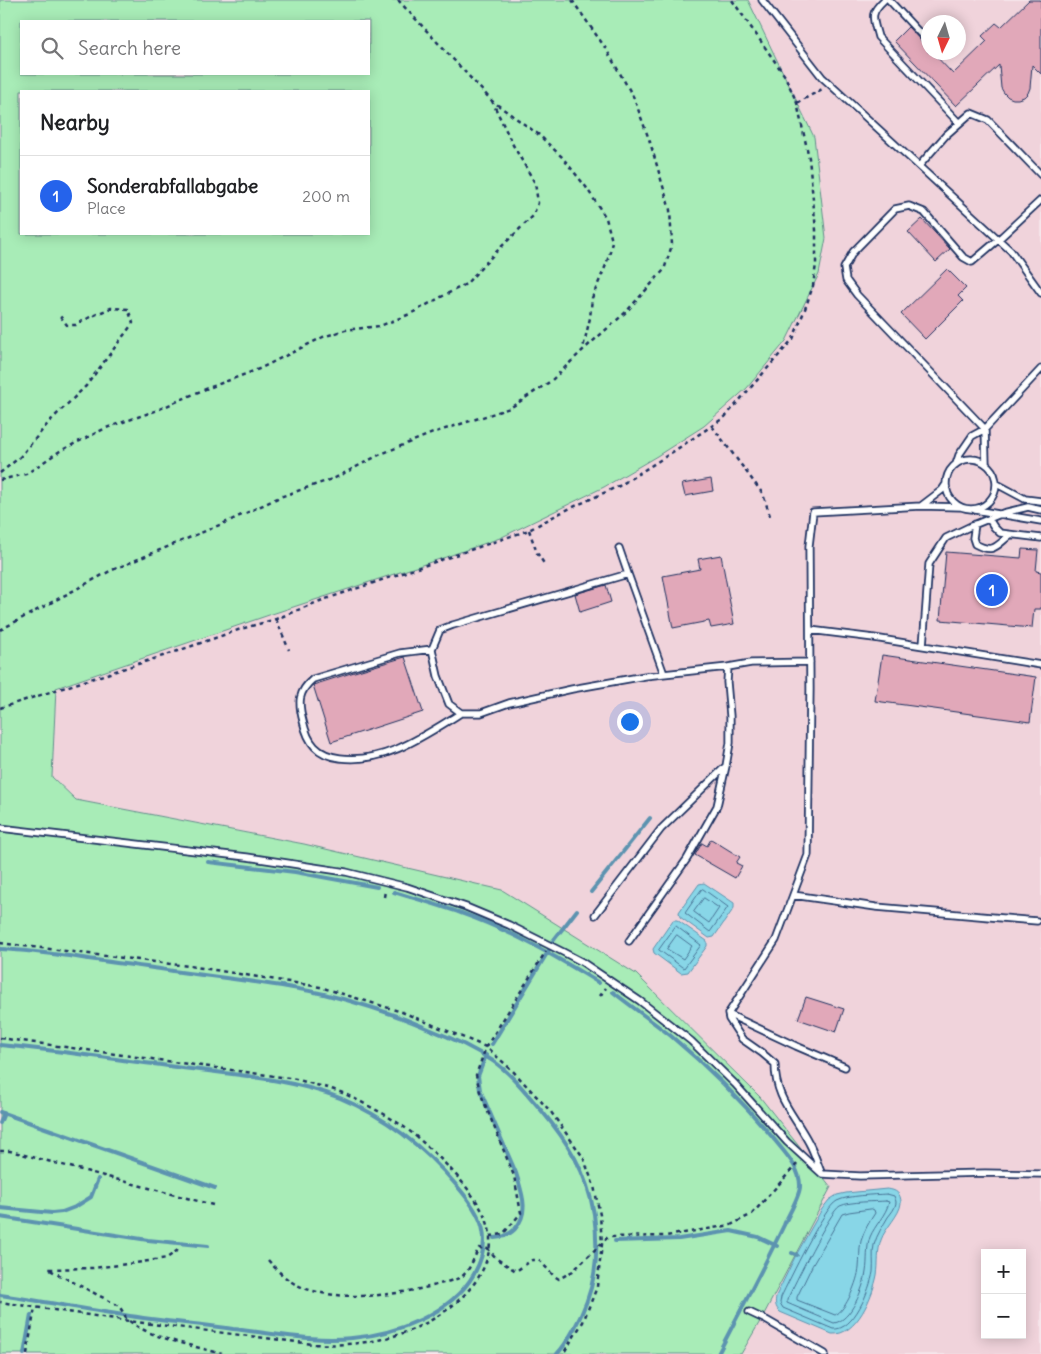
<!DOCTYPE html>
<html lang="en">
<head>
<meta charset="utf-8">
<style>
  body { margin:0; font-family:Delius,sans-serif; background:#f2f2f2; color:#202124 }
  .controls { position:absolute; right:15px; bottom:15px; display:grid; overflow:hidden; border-radius:0px; box-shadow:0 2px 12px #0003 }
  .controls button { width:45px; height:45px; display:grid; place-items:center; padding:0; border:0; border-bottom:1px solid #e0e0e0; background:#fff; color:#202124; font:25px sans-serif }
  .compass { position:absolute; left:921px; top:15px; width:45px; height:45px; border-radius:50%; background:#fff; box-shadow:0 2px 12px #0003; rotate:185deg }
  .you { position:absolute; left:629px; top:721px; width:18px; height:18px; margin:-12px; border:4px solid #fff; border-radius:50%; background:#1a73e8; box-shadow:0 0 0 8px #1a73e833 }
  .badge { display:grid; place-items:center; width:32px; height:32px; border-radius:50%; background:#2563eb; color:#fff; font-size:16px; font-weight:700 }
  .pin { position:absolute; translate:-50% -50%; border:2px solid #fff; box-shadow:0 1px 5px #0006 }
  .list { margin:0; padding:0; list-style:none }
  h2 { display:flex; justify-content:space-between; align-items:center; height:65px; margin:0; padding:0 20px; font-size:21px }
  h2 small { font-size:16px; font-weight:400; color:#757577 }
  .list li { display:grid; grid-template-columns:32px 1fr auto; gap:15px; align-items:center; box-sizing:border-box; height:80px; padding:0 20px; border-top:1px solid #e0e0e0 }
  .list b { display:block; font-size:19px; white-space:nowrap }
  .list p { margin:0; font-size:16px; white-space:nowrap; color:#757577 }
  .list em { font-size:16px; font-style:normal; color:#757577 }
  .icon { flex:none; width:28px; height:28px; fill:none; stroke:currentColor; stroke-width:2; stroke-linecap:round; stroke-linejoin:round }
  .map { position:relative; flex:none; width:1041px; height:1354px; overflow:hidden }
  .search { position:absolute; background:#fff; box-shadow:0 2px 12px #0003; left:20px; top:20px; width:350px; height:55px; display:flex; align-items:center; gap:12px; box-sizing:border-box; padding:0 18px; border-radius:0px; color:#757577; font-size:19px }
  .panel { position:absolute; background:#fff; box-shadow:0 2px 12px #0003; left:20px; top:90px; width:350px; height:145px; border-radius:0px }
  .map>svg:first-child { display:block }
  .built { fill:#f0d3db; fill-rule:evenodd }
  .green { fill:#a8ecb7; stroke:#628e8a; fill-rule:evenodd }
  .water { fill:#88d6e7; stroke:#5c93b0 }
  .lines { fill:none; stroke-linecap:round; stroke-linejoin:round }
  .shore { stroke:#477295; stroke-width:1 }
  .stream { stroke:#5c93b0; stroke-width:4 }
  .building { fill:#e1a8b9; stroke:#1b2f5e }
  .service-casing { stroke:#1b2f5e; stroke-width:9 }
  .path { stroke:#1b2f5e; stroke-width:2.5; stroke-dasharray:4 4; stroke-linecap:butt }
  .service { stroke:#fff; stroke-width:5.5 }
</style>
</head>
<body>
<div class="map">
<svg width="1041" height="1354" viewBox="0 0 1041 1354">
  <rect width="100%" height="100%" fill="#f6e5ea"/>
  <filter id="ink" filterUnits="userSpaceOnUse"><feTurbulence type="fractalNoise" baseFrequency=".02" numOctaves="2"/><feDisplacementMap in="SourceGraphic" scale="10" xChannelSelector="R" yChannelSelector="G"/><feConvolveMatrix kernelMatrix="1 2 1 2 8 2 1 2 1" color-interpolation-filters="sRGB"/></filter>
  <g filter="url(#ink)">
    <path class="built" d="M748 0H1041V1354H741L762 1318 831 1187 760 1097 636 974 304 844 76 800 52 777 56 689 272 614 443 558 500 538 604 487 657 456 814 137ZM928 22H958V52H928ZM985 1253H1022V1335H985Z"/>
    <path class="green" d="M0 0H748L814 137 826 238 819 274 786 341 747 388 704 426 657 456 604 487 500 538 443 558 272 614 56 688 52 777 76 800 304 844 502 890 636 974 760 1097 831 1187 762 1318 741 1354H0ZM21 21H369V74H21ZM21 91H369V234H21Z"/>
    <path class="water" d="M704 883 734 903V908L714 937 709 938 680 917 679 912 699 884Z
      M673 920H677L707 941V946L688 972 681 973 654 953 653 949Z
      M887 1189C896 1190 901 1193 901 1203 900 1215 885 1228 881 1240 877 1252 879 1263 877 1275 873 1295 857 1336 832 1334L780 1312C775 1307 775 1303 776 1296L795 1257 822 1209 829 1200 837 1195 846 1193Z"/>
    <g class="lines">
      <path class="shore" d="M703 889 728 907 710 932 685 913 701 890Z
        M704 898 719 908 709 923 694 912Z
        M676 926 701 945 684 968 682 967 659 950Z
        M677 935 692 946 683 959 667 949Z
        M887 1194 894 1196C895 1199 896 1200 896 1203 895 1209 891 1213 888 1217 883 1226 877 1234 874 1245 872 1254 874 1263 873 1272 870 1289 854 1331 833 1329L783 1308 780 1303 781 1297C789 1281 824 1207 837 1201 849 1195 874 1195 887 1194Z
        M886 1201 889 1202C886 1215 875 1225 870 1237 866 1249 868 1260 866 1272 864 1287 851 1321 834 1323L787 1303V1300C794 1285 830 1211 840 1206 851 1201 874 1202 886 1201Z
        M872 1209 874 1210 875 1213C869 1222 864 1231 861 1241 859 1250 860 1259 859 1268 858 1280 846 1311 835 1315L797 1300V1297L812 1266 842 1214 849 1212Z"/>
      <path class="stream" d="M208 862 295 872 377 887
        M394 892C417 899 439 905 461 913 510 930 555 956 599 983
        M591 892 650 818
        M553 941 577 910
        M0 949C25 950 51 954 76 957 108 962 141 966 173 971 223 978 275 983 324 994 360 1003 395 1014 429 1029 452 1038 473 1048 493 1061 511 1073 527 1094 541 1110 568 1142 587 1172 594 1214 600 1258 595 1291 574 1329 569 1338 564 1347 557 1354
        M613 992C632 1007 652 1021 671 1036 708 1067 742 1101 773 1138 784 1152 801 1168 800 1187 799 1198 788 1215 784 1225 763 1269 740 1311 718 1354
        M492 1044 549 950
        M0 1045C56 1050 112 1059 168 1066 224 1074 287 1077 340 1098 386 1117 425 1148 457 1186 482 1215 494 1238 474 1274 451 1314 396 1334 352 1338 313 1342 272 1333 233 1329 197 1324 160 1321 124 1315 83 1309 41 1301 0 1295
        M486 1055 478 1076 480 1090 516 1173C522 1193 530 1212 515 1229 509 1235 502 1238 494 1238
        M0 1112 215 1188
        M0 1123 4 1113
        M0 1208 52 1213 62 1212 75 1207 91 1197 98 1179
        M0 1217 148 1240 208 1246
        M615 1241 679 1239 731 1231 758 1237 777 1246
        M792 1253 797 1255
        M24 1354 31 1315"/>
    </g>
    <path class="building" d="M1029 0H1041V74L1032 65 1030 88 1028 93 1024 97 1018 99H1013L1008 97 1004 93 1001 88 999 65 956 106 894 41 908 27 928 48V52H932L953 74 987 41 982 36 996 23 1001 27Z
      M922 219 950 249 936 262 908 232Z
      M947 269 966 288 958 296 963 301 925 339 901 314Z
      M711 479 713 491 685 496 682 484Z
      M1022 549 1038 550 1036 571 1041 572V609H1034L1032 628 940 620 946 552 1021 558Z
      M721 555 734 624 711 628 709 621 673 628 663 576 700 569 698 559Z
      M606 585 611 602 580 612 575 594Z
      M882 655 1036 677 1030 722 875 701Z
      M405 657 423 712 331 742 313 685 351 673Z
      M711 839 740 857 736 863 742 866 735 878 695 855 702 843 707 846Z
      M806 997 844 1009 836 1032 798 1019Z"/>
    <g class="lines">
      <g class="service-casing">
        <path id="service" d="M762 0 822 77 1011 251 1041 293
          M884 0C869 14 873 18 878 37L959 123
          M889 0 928 42
          M938 52 940 54
          M919 166 946 135 971 113 988 120 1041 175
          M946 484a25 25 0 1 1 50 0a25 25 0 1 1-50 0Z
          M986 463 985 429 857 295 846 280 844 268 853 252 895 209 909 206 924 212 963 257 972 262 999 239 1041 200
          M956 464 959 455 972 436 985 429 1041 369
          M997 484 1025 499 1041 501
          M921 506 942 490 946 484
          M975 510 1041 521
          M989 519 994 527 1000 533 1041 538
          M975 524 973 538 975 544C994 554 996 546 1010 535
          M619 548 628 574 453 625 440 630 432 649 438 676 449 704 461 713H481L509 703 572 689 645 676 728 667
          M628 574 664 674
          M810 630 874 638 1041 665
          M923 646 929 564 946 538 971 526 1003 513 1028 507 1041 510
          M432 649 400 653 313 679C298 692 298 702 303 721 308 743 317 755 340 758 385 764 425 735 461 713
          M0 828 247 857 346 872 407 887 466 907 509 925 563 952 582 962 640 1001 691 1041 735 1084 787 1142 822 1174 860 1176 985 1173 1041 1174
          M793 895 876 907 1037 921
          M595 915 661 829 726 766 730 743V716L727 682 728 667 751 663 810 662
          M629 941 687 859 717 806 726 766
          M728 1014 796 1046 845 1067
          M821 1172C817 1162 814 1152 809 1143 794 1114 775 1099 775 1064L762 1053 742 1039 729 1019 728 1014 776 940 808 855 810 689 809 546 813 512 921 506 961 507
          M749 1312 766 1320 825 1354"/>
      </g>
      <path class="path" d="M398 0 492 101 538 134 562 157 586 187 606 218 612 241 610 252 606 265 592 298 590 318 583 348
        M797 103 824 88
        M712 426 763 494 770 516
        M0 473 20 457 50 421 86 386 133 323 128 309 111 308 90 317 76 325H67L60 316
        M0 480 26 474 60 451 106 428 155 411 203 390 259 369 323 337 345 330 380 326 410 314 443 296 466 284 494 254 533 216 538 203 535 183 513 145 492 101
        M529 530 537 553 545 565
        M276 619 289 650
        M0 630 110 571 229 521 280 497 335 478 381 454 433 433 510 408 551 381 583 350 626 312 664 270 672 245 670 210 650 142 634 98 606 49 572 0
        M0 708 166 655 241 629 276 619 320 601 529 530 560 513 619 486 668 455 725 417 793 339 805 309 813 286 816 264V230L809 158 797 103 785 76 732 0
        M384 897 385 891
        M0 943 196 967 320 987 402 1012 486 1047 512 1070 551 1112 583 1157 594 1186 600 1215 602 1244 597 1287 583 1322 563 1354
        M600 996 606 988
        M0 1038 296 1079C311 1084 326 1087 340 1092 355 1098 370 1107 384 1114 393 1120 404 1126 412 1133 437 1154 490 1203 490 1237 491 1267 471 1292 448 1309 408 1339 360 1347 312 1344L129 1321 0 1302
        M0 1151H10L213 1205
        M490 1236 503 1234 521 1213 514 1176 480 1092 476 1075 486 1047 546 951
        M178 1250 167 1258 136 1263 93 1268 48 1269 119 1306 125 1315V1317C145 1338 193 1345 222 1354
        M268 1260C277 1270 285 1279 297 1285 336 1304 403 1295 443 1283 448 1281 456 1280 461 1277 470 1271 474 1257 479 1248L488 1249 497 1259 516 1271 532 1260H539L554 1276 559 1279 573 1271 608 1237 666 1236 731 1225 752 1214 797 1164
        M27 1354 35 1307"/>
      <use href="#service" class="service"/>
    </g>
  </g>
</svg>
<div class="controls">
<button>+</button>
<button>−</button>
</div>
<svg class="compass" viewBox="-18 -18 36 36"><path d="M0-13l5 13h-10z" fill="#e53935"/><path d="M0 13l5-13h-10z" fill="#757577"/></svg>
<div class="you"></div>
<div class="pin badge" style="left:992px;top:590px">1</div>
<div class="search"><svg class="icon" aria-label="search" viewBox="0 0 24 24"><circle cx="10" cy="10" r="6"/><path d="M15 15l6 6"/></svg>Search here</div>
<section class="panel">
<h2>Nearby<small></small></h2>
<ul class="list">
<li><span class="badge">1</span><div><b>Sonderabfallabgabe</b><p>Place</p></div><em>200 m</em></li>
</ul>
</section>
</div>
</body>
</html>
